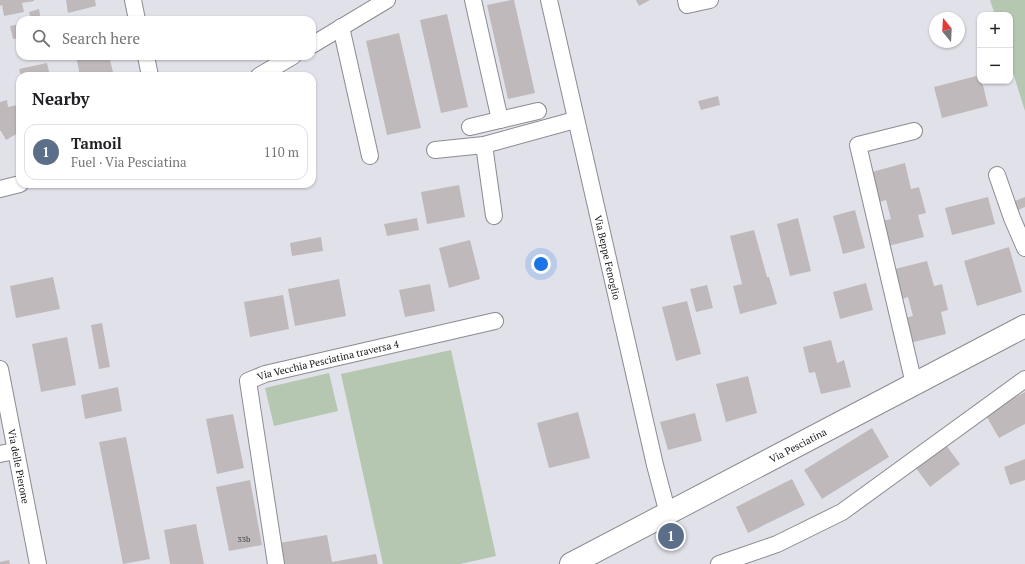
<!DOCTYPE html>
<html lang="en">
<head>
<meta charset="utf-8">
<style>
  body { margin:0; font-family:"PT Serif",serif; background:#f6f6f6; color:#202124 }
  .controls { position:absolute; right:12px; top:12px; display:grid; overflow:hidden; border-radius:8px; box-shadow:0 1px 3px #0004 }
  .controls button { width:36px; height:36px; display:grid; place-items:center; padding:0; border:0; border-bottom:1px solid #e0e0e0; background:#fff; color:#202124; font:20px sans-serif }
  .compass { position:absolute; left:929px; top:12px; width:36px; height:36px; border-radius:50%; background:#fff; box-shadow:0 1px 3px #0004; rotate:342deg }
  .you { position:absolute; left:541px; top:264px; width:14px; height:14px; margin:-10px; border:3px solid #fff; border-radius:50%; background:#1a73e8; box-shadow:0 0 0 6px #1a73e833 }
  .badge { display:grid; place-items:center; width:26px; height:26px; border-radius:50%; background:#1a73e8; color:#fff; font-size:13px; font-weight:700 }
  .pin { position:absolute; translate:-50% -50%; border:2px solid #fff; box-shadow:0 1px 4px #0006 }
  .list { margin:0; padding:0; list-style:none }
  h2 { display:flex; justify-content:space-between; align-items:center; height:52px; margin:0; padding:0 16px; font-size:17px }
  h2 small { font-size:13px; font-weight:400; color:#757577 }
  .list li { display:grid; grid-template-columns:26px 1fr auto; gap:12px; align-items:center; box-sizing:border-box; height:56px; margin:0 8px 8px; padding:0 8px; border:1px solid #e0e0e0; border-radius:12px }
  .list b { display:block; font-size:15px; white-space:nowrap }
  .list p { margin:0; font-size:13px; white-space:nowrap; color:#757577 }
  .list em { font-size:13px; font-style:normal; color:#757577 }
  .icon { flex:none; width:22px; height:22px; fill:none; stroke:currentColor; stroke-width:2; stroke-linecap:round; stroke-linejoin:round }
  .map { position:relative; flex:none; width:1025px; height:564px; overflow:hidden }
  .search { position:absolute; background:#fff; box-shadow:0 1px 3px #0004; left:16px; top:16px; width:300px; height:44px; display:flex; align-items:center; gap:10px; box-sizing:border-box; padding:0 14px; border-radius:12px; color:#757577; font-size:15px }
  .panel { position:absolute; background:#fff; box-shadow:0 1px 3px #0004; left:16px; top:72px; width:300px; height:116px; border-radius:12px }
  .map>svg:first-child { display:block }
  .green { fill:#b5c6b1 }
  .building { fill:#c0b9bb }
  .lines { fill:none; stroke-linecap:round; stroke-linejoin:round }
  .minor-casing { stroke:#8b8b92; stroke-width:18 }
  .primary-casing { stroke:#8b8b92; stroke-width:24 }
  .minor { stroke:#fff; stroke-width:16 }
  .primary { stroke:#fff; stroke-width:22 }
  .labels { text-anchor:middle; stroke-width:3; stroke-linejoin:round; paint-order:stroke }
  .number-label { font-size:8px; fill:#403e40 }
  .street-label { font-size:10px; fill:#151517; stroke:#efeff6 }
</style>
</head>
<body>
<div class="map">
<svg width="1025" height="564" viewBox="0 0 1025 564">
  <rect width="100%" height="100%" fill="#e1e2e9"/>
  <path class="green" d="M990 0H1025V111L1010 63V15H995Z
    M451 350 496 556 460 564H383L341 374Z
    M329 373 338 411 274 426 265 388Z"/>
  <path class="building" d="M0 0H34V1L22 3 24 12 4 16 2 5 0 6Z
    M66 0H95L96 6 68 13Z
    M511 0H514L535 93 508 99 487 5Z
    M636 0H650L639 6Z
    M39 9 41 20H31L29 12Z
    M447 14 468 107 441 113 420 20Z
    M20 24V38L13 39 10 26Z
    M399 33 421 128 387 135 366 41Z
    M76 56H109L114 76H80Z
    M47 63 50 76H21L19 69Z
    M980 75V81H982L988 106 942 118 934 87Z
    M718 96 720 105 701 110 698 101Z
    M7 100 8 107 17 105 19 113H20V132L6 140 1 131H0V102Z
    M905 163 911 189 919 187 926 213 918 215 924 237 888 246 881 221 891 219 886 200 876 203 868 173Z
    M459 185 465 217 427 224 421 192Z
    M988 197 995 224 952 235 945 208Z
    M1025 197V207L1013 212 1010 203Z
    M855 210 865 248 843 254 833 216Z
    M417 218 419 230 387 236 384 224Z
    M798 218 811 271 790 276 777 224Z
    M754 230 767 277H769L777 304 740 314 733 286 742 284 730 236Z
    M321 237 323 251 292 256 290 243Z
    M470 240 480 279 449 288 439 248Z
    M1009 247 1022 292 977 306 964 261Z
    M927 261 934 286 942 284 948 310 941 312 946 334 910 343 904 318 913 316 908 297 899 300 891 270Z
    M53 277 60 309 16 318 10 286Z
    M339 279 346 316 295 326 288 289Z
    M866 283 873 310 840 319 833 292Z
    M430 284 435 311 405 317 399 290Z
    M707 285 713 308 696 312 690 289Z
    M283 295 289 329 250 337 244 302Z
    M687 301 701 354 676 361 662 307Z
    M102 323 110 367 99 369 91 325Z
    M67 337 76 385 41 392 32 344Z
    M831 340 837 363 844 360 851 387 821 394 815 372 809 373 803 347Z
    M748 376 757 413 726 422 716 384Z
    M118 387 122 411 85 419 81 395Z
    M1025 392V424L999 438 985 414Z
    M578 412 590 458 549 468 537 423Z
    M695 413 702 441 668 450 660 422Z
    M233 414 244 468 217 474 206 419Z
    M872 428 889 457 822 499 804 470Z
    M126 437 150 559 123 564 99 442Z
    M943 441 960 464 930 487 913 464Z
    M1025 459V480L1010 485 1004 467Z
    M792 479 805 505 748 533 736 507Z
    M250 480 262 545 229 551 216 487Z
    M196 524 204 564H170L164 530Z
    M327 535 332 562 376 554 378 564H283L279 543Z
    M9 560 10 564H0V562Z"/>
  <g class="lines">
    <g class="minor-casing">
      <g id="minor">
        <path d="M133 0 137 20"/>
        <path d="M473 0 500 120"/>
        <path id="s1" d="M549 0 655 465 668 514"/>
        <path d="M686 0 687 5 710 0"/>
        <path d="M341 27 370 156"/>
        <path d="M312 45 387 0"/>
        <path d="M146 56 150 76"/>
        <path d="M259 76 293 56"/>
        <path d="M470 127 538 111"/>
        <path d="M914 131 858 145 914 384"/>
        <path d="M484 145 494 216"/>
        <path d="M435 150 484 145 575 120"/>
        <path d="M997 175 1012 218 1025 248"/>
        <path d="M0 189 20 184"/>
        <path id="s2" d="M0 369 38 564"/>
        <path d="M0 454 15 451"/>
        <path id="s3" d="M276 564 248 381 265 374 495 321"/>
        <path d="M719 564 777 544 842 512 1025 379"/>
      </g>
    </g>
    <g class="primary-casing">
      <g id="primary">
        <path id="s4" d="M571 564 1025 326"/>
      </g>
    </g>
    <use href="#minor" class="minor"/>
    <use href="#primary" class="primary"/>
  </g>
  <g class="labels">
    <g class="number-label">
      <text x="244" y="542">33b</text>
    </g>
    <g class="street-label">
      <text dy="4" stroke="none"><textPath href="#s1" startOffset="264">Via Beppe Fenoglio</textPath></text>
      <text dy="4" stroke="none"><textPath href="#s3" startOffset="268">Via Vecchia Pesciatina traversa 4</textPath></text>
      <text dy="4" stroke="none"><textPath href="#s4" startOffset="256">Via Pesciatina</textPath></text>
      <text dy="4" stroke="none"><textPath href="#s2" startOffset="99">Via delle Pierone</textPath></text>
    </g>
  </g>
</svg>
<div class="controls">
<button>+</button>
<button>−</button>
</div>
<svg class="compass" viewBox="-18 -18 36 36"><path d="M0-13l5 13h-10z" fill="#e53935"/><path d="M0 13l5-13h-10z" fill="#757577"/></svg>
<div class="you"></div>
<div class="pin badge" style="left:671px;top:536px;background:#5c6f8a">1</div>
<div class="search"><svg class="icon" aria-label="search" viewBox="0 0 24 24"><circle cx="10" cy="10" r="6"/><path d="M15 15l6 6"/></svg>Search here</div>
<section class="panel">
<h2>Nearby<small></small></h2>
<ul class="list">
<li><span class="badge" style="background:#5c6f8a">1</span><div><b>Tamoil</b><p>Fuel · Via Pesciatina</p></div><em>110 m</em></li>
</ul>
</section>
</div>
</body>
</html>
